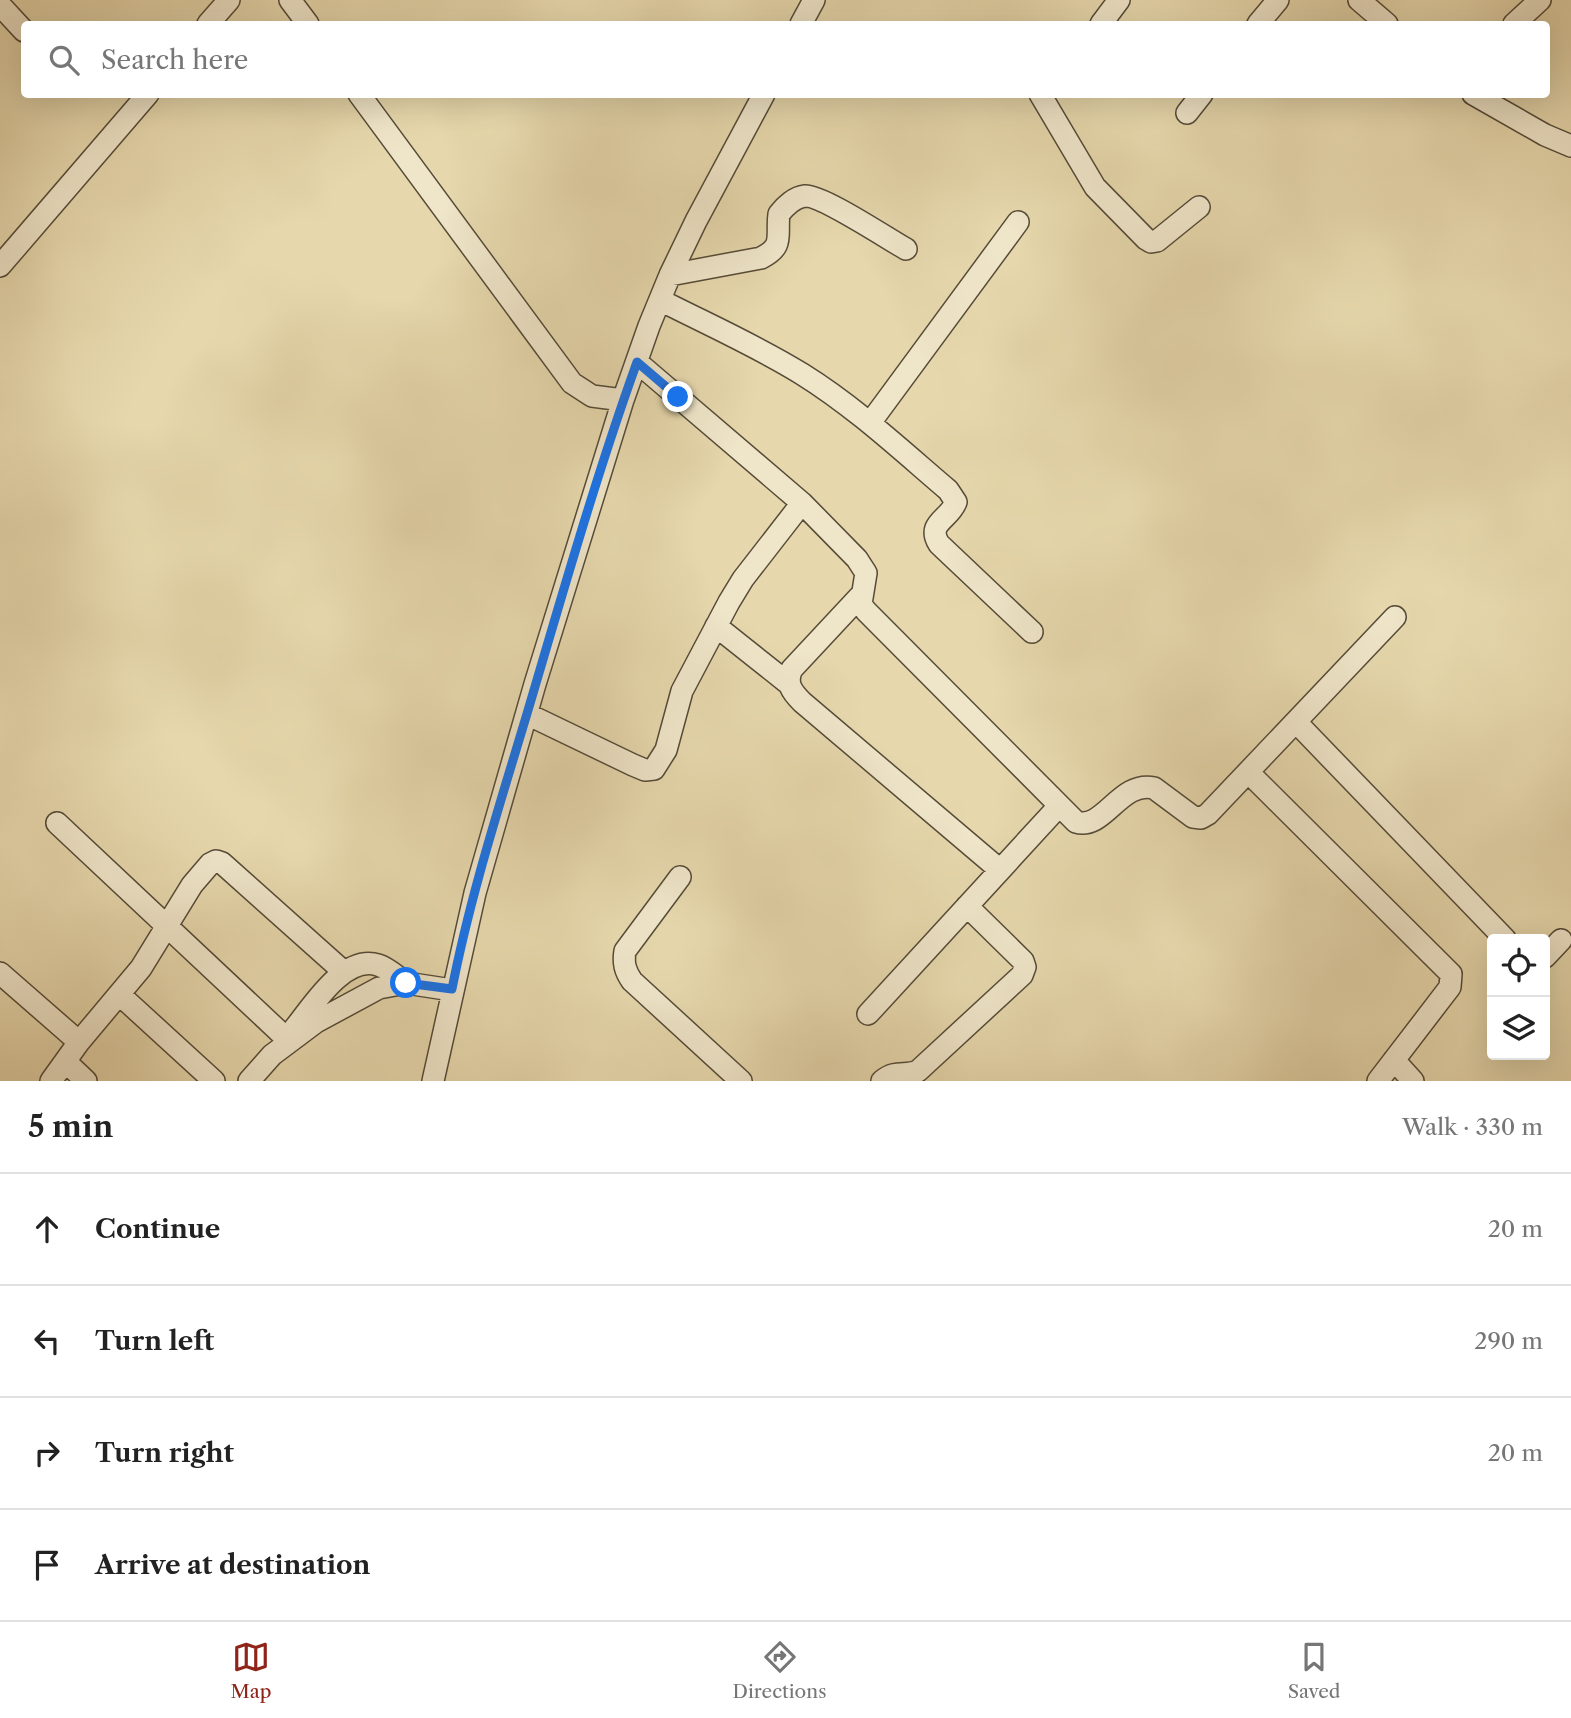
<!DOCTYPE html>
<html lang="en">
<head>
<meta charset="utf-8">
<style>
  body { margin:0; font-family:"Libre Caslon Text",serif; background:#f6f6f6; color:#222 }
  .controls { position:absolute; right:21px; bottom:21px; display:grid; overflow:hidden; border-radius:7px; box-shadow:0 7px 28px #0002 }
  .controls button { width:63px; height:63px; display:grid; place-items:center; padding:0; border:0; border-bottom:2px solid #e0e0e0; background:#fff; color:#222; font:35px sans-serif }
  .stop { position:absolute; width:21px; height:21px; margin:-16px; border:5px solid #1a73e8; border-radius:50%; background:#fff }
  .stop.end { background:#1a73e8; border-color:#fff; box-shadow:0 2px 7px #0008 }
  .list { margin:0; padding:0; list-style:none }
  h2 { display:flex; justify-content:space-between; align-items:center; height:91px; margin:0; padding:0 28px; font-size:30px }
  h2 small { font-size:23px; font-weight:400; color:#767676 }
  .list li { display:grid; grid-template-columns:46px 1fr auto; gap:21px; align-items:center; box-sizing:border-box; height:112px; padding:0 28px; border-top:2px solid #e0e0e0 }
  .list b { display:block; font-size:26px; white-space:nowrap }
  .list em { font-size:23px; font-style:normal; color:#767676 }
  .icon { flex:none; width:38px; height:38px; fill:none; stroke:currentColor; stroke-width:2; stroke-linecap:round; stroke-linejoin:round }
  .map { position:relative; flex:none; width:1571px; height:1081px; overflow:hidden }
  .search { position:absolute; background:#fff; box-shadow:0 7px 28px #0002; left:21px; right:21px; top:21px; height:77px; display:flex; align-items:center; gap:18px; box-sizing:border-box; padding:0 24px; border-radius:7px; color:#767676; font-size:26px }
  .sheet { height:539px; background:#fff }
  nav { display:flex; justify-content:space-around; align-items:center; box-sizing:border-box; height:98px; border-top:2px solid #e0e0e0; background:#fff; font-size:19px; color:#767676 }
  nav a { display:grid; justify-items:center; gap:4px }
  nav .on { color:#8f2418 }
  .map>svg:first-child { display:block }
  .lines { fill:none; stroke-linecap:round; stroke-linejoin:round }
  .minor-casing { stroke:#554b38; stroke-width:24 }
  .minor { stroke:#efe5c9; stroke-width:21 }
  .route { stroke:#1a73e8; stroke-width:9 }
</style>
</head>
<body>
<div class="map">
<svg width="1571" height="1081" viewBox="0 0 1571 1081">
  <rect width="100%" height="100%" fill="#e6d7ac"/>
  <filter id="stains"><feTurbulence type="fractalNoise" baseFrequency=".00286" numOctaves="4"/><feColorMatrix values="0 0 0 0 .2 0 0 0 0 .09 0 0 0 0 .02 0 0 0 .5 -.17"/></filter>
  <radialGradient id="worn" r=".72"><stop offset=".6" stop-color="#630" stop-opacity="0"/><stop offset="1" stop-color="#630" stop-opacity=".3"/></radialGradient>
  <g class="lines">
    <g class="minor-casing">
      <path id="minor" d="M290 0 308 24
        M1359 0 1387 24
        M0 5 24 31
        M208 24 229 0
        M801 24 814 0
        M1101 24 1119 0
        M1258 24 1278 0
        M1514 24 1540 0
        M359 94 572 383 592 396 623 400
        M1040 94 1095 187 1146 239 1151 242 1157 241 1199 207
        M1473 94 1545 135 1571 146
        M1187 113 1202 94
        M0 266 148 94
        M670 275 761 258C785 246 776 236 779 214 785 206 795 197 805 196 822 195 888 239 906 249
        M660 300C707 324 757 346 802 374 855 407 901 450 948 490L956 502C949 520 926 523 939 544L1032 632
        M637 362 802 503 857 559 866 573 861 604 866 611 1076 822C1104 831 1120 780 1154 788L1193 817 1201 818 1208 814 1395 617
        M870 423 1018 222
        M862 594 792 669C785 683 792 692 802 702L1000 870
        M716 626 789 684
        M527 714 633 765 645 770 654 769 666 750 682 691 729 602 743 579 802 503
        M1296 722 1505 939
        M1248 772 1451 974 1450 987 1378 1081
        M57 823 286 1038
        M680 877 625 951C623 963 625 971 632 981L741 1081
        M1545 957 1561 940
        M0 973 79 1042
        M120 995 214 1081
        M868 1014 1059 806
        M294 1029C312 1007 344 954 378 965 388 968 397 977 406 983
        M1394 1060 1413 1081
        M66 1062 86 1081
        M51 1081 79 1042 141 968 192 885 210 864 216 861 222 863 344 972
        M249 1081 272 1055 316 1022 379 988 406 983 452 990
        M433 1081 475 893 535 684 623 400 649 326 670 275 696 221 764 94
        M882 1081C897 1069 904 1077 918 1071L1022 975 1025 967 1023 961 967 906"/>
    </g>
    <use href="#minor" class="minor"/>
  </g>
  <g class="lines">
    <path class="route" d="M406 983 452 989C470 897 499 807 526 717 561 599 595 479 637 362L678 397"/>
  </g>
  <rect width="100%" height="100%" filter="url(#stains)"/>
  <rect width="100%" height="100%" fill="url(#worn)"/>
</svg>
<div class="controls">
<button><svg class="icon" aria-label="locate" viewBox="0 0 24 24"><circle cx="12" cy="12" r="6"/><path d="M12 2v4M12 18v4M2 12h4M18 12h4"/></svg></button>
<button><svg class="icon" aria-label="layers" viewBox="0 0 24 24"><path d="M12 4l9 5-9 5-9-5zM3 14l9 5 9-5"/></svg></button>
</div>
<div class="stop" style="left:406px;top:983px"></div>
<div class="stop end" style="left:678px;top:397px"></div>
<div class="search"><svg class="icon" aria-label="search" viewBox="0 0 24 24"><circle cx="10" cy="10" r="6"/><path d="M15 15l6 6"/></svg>Search here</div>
</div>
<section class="sheet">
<h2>5 min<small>Walk · 330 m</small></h2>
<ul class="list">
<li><svg class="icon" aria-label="ahead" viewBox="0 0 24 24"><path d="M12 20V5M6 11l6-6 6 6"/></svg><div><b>Continue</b></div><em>20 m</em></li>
<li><svg class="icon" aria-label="left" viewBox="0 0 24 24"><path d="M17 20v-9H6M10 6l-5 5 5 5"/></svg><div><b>Turn left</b></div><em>290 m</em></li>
<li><svg class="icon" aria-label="right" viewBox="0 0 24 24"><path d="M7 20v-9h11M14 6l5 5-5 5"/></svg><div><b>Turn right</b></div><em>20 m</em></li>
<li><svg class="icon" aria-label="arrive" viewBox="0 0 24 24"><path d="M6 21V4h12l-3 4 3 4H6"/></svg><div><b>Arrive at destination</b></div></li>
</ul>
</section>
<nav>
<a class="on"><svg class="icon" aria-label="map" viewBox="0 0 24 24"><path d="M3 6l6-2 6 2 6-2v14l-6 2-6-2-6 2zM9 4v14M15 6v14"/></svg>Map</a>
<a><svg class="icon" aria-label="directions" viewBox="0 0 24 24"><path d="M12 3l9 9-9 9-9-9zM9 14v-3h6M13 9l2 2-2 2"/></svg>Directions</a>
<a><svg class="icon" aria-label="saved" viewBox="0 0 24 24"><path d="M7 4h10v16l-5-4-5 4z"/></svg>Saved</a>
</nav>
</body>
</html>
